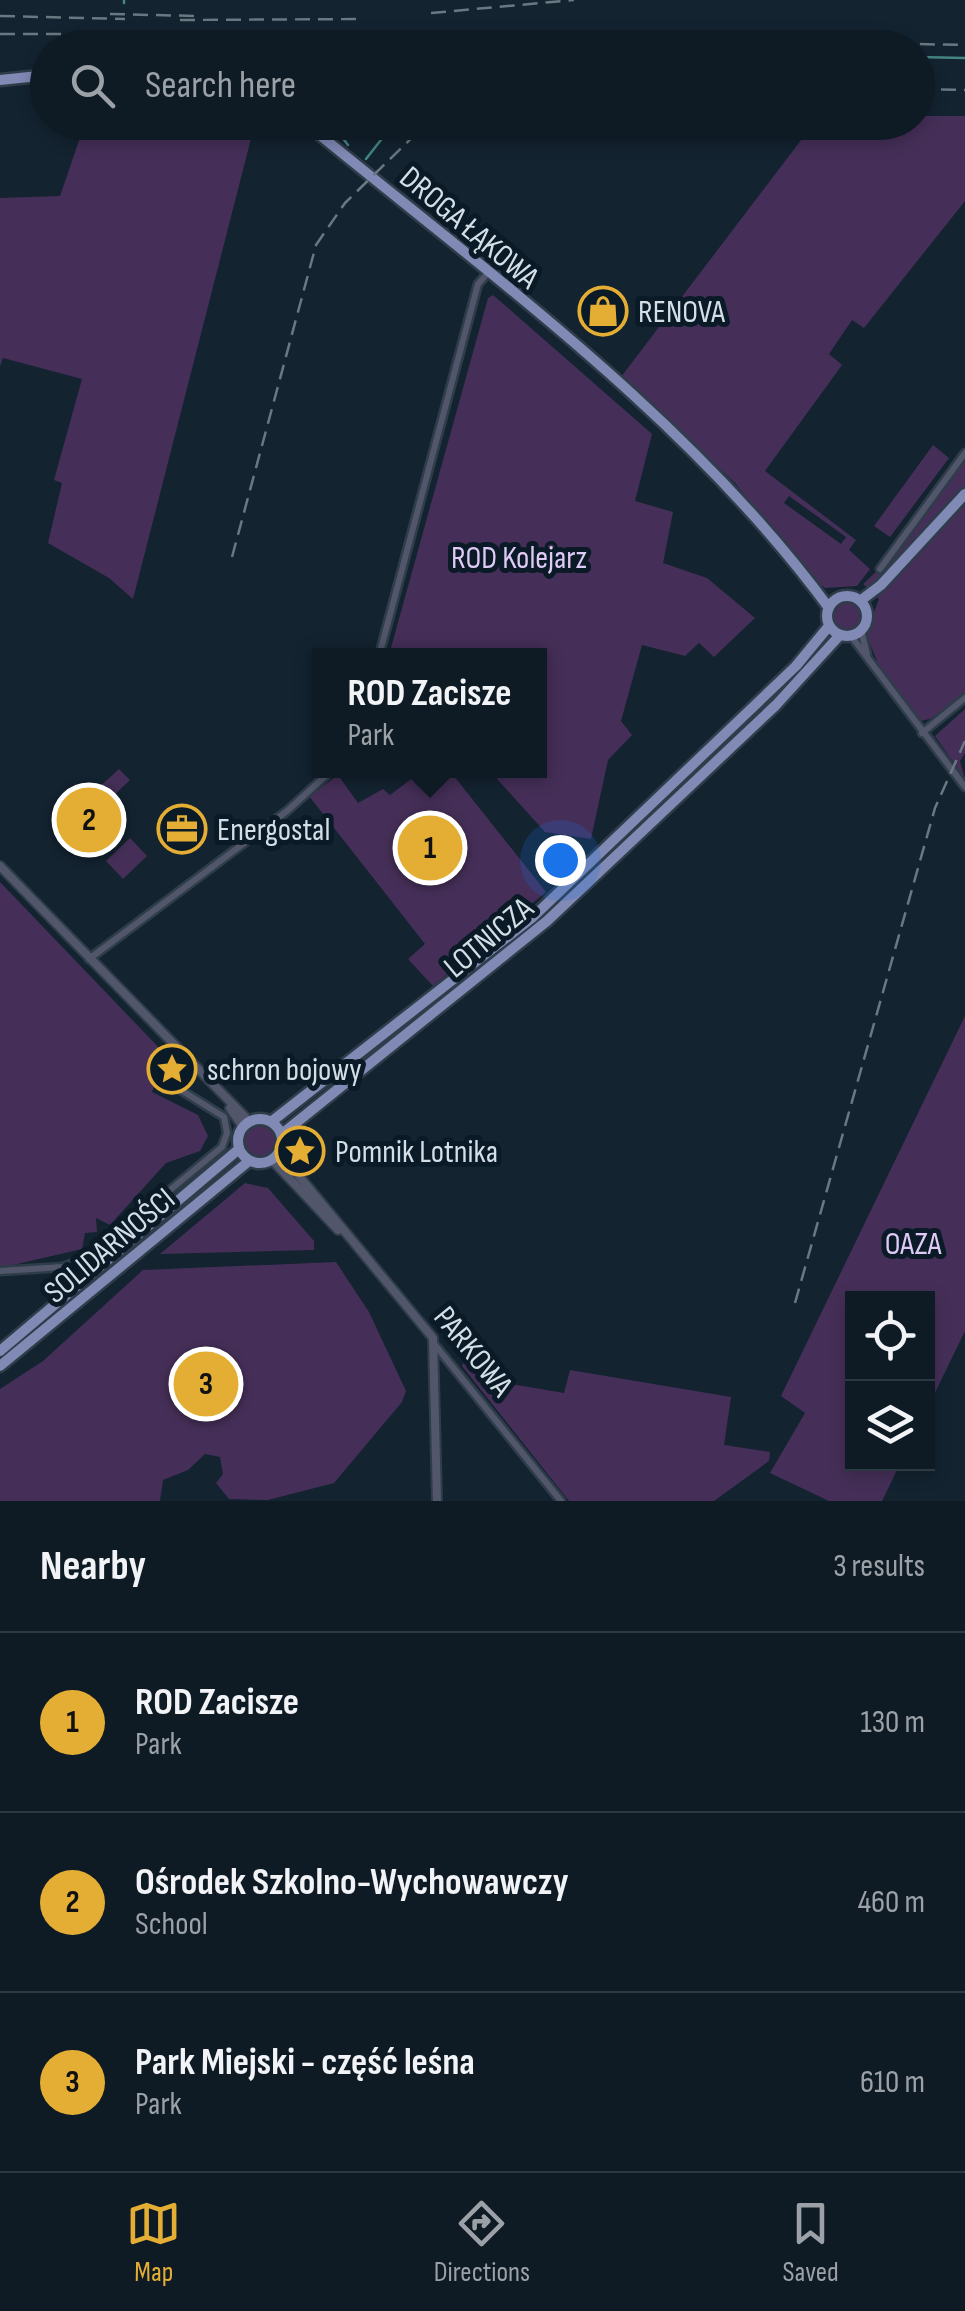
<!DOCTYPE html>
<html lang="en">
<head>
<meta charset="utf-8">
<style>
  body { margin:0; font-family:"Sofia Sans Condensed",sans-serif; background:#1c2731; color:#f1f3f6 }
  .controls { position:absolute; right:30px; bottom:30px; display:grid; overflow:hidden; border-radius:0px; box-shadow:0 5px 15px #0003 }
  .controls button { width:90px; height:90px; display:grid; place-items:center; padding:0; border:0; border-bottom:2px solid #2e3841; background:#0e1a24; color:#f1f3f6; font:50px sans-serif }
  .you { position:absolute; left:560px; top:860px; width:35px; height:35px; margin:-25px; border:8px solid #fff; border-radius:50%; background:#1a73e8; box-shadow:0 0 0 15px #1a73e833 }
  .badge { display:grid; place-items:center; width:65px; height:65px; border-radius:50%; background:#e4ae35; color:#111; font-size:32px; font-weight:700 }
  .pin { position:absolute; translate:-50% -50%; border:5px solid #fff; box-shadow:0 2px 10px #0006 }
  .popup { position:absolute; left:312px; top:648px; width:235px; height:130px; box-sizing:border-box; display:grid; place-content:center; border-radius:0px; background:#0e1a24; filter:drop-shadow(0 2px 8px #0005); font-size:32px; white-space:nowrap; color:#9ba1a6 }
  .popup b { font-size:38px; color:#f1f3f6 }
  .popup::after { content:''; position:absolute; left:50%; top:100%; margin-left:-20px; border:20px solid transparent; border-top-color:#0e1a24 }
  .list { margin:0; padding:0; list-style:none }
  h2 { display:flex; justify-content:space-between; align-items:center; height:130px; margin:0; padding:0 40px; font-size:42px }
  h2 small { font-size:32px; font-weight:400; color:#9ba1a6 }
  .list li { display:grid; grid-template-columns:65px 1fr auto; gap:30px; align-items:center; box-sizing:border-box; height:180px; padding:0 40px; border-top:2px solid #2e3841 }
  .list b { display:block; font-size:38px; white-space:nowrap }
  .list p { margin:0; font-size:32px; white-space:nowrap; color:#9ba1a6 }
  .list em { font-size:32px; font-style:normal; color:#9ba1a6 }
  .icon { flex:none; width:55px; height:55px; fill:none; stroke:currentColor; stroke-width:2; stroke-linecap:round; stroke-linejoin:round }
  .map { position:relative; flex:none; width:965px; height:1501px; overflow:hidden }
  .search { position:absolute; background:#0e1a24; box-shadow:0 5px 15px #0003; left:30px; right:30px; top:30px; height:110px; display:flex; align-items:center; gap:25px; box-sizing:border-box; padding:0 35px; border-radius:55px; color:#9ba1a6; font-size:38px }
  .sheet { height:670px; background:#0e1a24 }
  nav { display:flex; justify-content:space-around; align-items:center; box-sizing:border-box; height:140px; border-top:2px solid #2e3841; background:#0e1a24; font-size:28px; color:#9ba1a6 }
  nav a { display:grid; justify-items:center; gap:5px }
  nav .on { color:#e4ae35 }
  .map>svg:first-child { display:block }
  .green { fill:#452f58; fill-rule:evenodd }
  .lines { fill:none; stroke-linecap:round; stroke-linejoin:round }
  .stream { stroke:#448680; stroke-width:2.5 }
  .minor-casing { stroke:#2e3d49; stroke-width:11 }
  .tertiary-casing { stroke:#2e3d49; stroke-width:12 }
  .primary-casing { stroke:#2e3d49; stroke-width:15 }
  .minor { stroke:#51566b; stroke-width:6 }
  .tertiary { stroke:#51566b; stroke-width:8 }
  .primary { stroke:#8189b5; stroke-width:10 }
  .rail { stroke:#6a7882; stroke-width:2.5; stroke-dasharray:15 8; stroke-linecap:butt }
  .labels { text-anchor:middle; stroke-width:10; stroke-linejoin:round; paint-order:stroke }
  .street-label { font-size:32px; fill:#d3dee6; stroke:#0a1a26 }
  .poi-label { font-size:32px; fill:#d3dee6; stroke:#0a1a26; text-anchor:start }
  .park-label { font-size:32px; fill:#dfc9f5; stroke:#0a1a26 }
</style>
</head>
<body>
<div class="map">
<svg width="965" height="1501" viewBox="0 0 965 1501">
  <rect width="100%" height="100%" fill="#132330"/>
  <path class="green" d="M918 116H965V201L864 328 852 320 829 354 842 365 765 471 856 540 849 550 870 569 857 586 825 588 808 575 735 483 621 377 814 123 918 122ZM789 496 846 537 841 544 784 503Z
    M85 123H255L133 599 109 578 48 543 62 483 54 480 82 379 3 358 0 366V198L60 196Z
    M493 295 652 434 635 501 673 512 663 563 707 578 755 618 714 657 699 643 685 656 642 645 621 721 632 735 608 760 591 839 545 832 490 771 540 770V656L389 655 488 298Z
    M933 445 949 458 890 537 874 526Z
    M965 460V693L930 719 920 721 879 666 866 634 879 599 863 584 899 550Z
    M831 616a16 16 0 1 1 32 0a16 16 0 1 1-32 0Z
    M965 709V753L960 761 965 779 935 736Z
    M119 769 130 780 107 802 96 790Z
    M422 771H450L546 892 433 986 408 959 425 944 309 796 338 775 358 803 383 789 390 795Z
    M130 838 147 856 123 879 106 861Z
    M0 882 165 1054 152 1092 198 1115 208 1136 200 1151 166 1163 110 1225 96 1218 97 1232 85 1233 82 1249 0 1268Z
    M965 1016V1331L928 1407V1298H852V1464H900L882 1501H829L770 1473 805 1413 781 1396Z
    M244 1141a16 16 0 1 1 32 0a16 16 0 1 1-32 0Z
    M245 1183 268 1188 314 1241V1250L160 1254Z
    M336 1262 369 1312 406 1391 402 1402 334 1483 268 1500 229 1499 216 1483 223 1474 220 1457 205 1454 188 1470 163 1480 160 1501H0V1389L43 1361 143 1270Z
    M465 1358H490L487 1380 564 1393 570 1370 731 1397 724 1445 770 1452 769 1461 714 1501H569L462 1366Z"/>
  <g class="lines">
    <path class="stream" d="M124 3V0
      M918 57 965 58
      M330 122 348 145
      M366 159 395 122"/>
    <g class="minor-casing">
      <path id="minor" d="M880 569 965 453
        M861 630 867 654
        M851 636 965 787
        M379 656 478 284 487 274
        M922 733 965 698
        M89 959 287 811 332 770
        M0 1271 63 1267 89 1257 222 1147 227 1133 224 1117 176 1087 174 1074 187 1059
        M435 1345 561 1501"/>
    </g>
    <g class="tertiary-casing">
      <path id="tertiary" d="M0 866 250 1122
        M230 1108 243 1127
        M280 1153 433 1338 437 1501
        M272 1160 338 1230"/>
    </g>
    <g class="primary-casing">
      <path id="primary" d="M0 80 48 75
        M304 122C486 272 689 417 829 608
        M827 616a20 20 0 1 1 40 0a20 20 0 1 1-40 0Z
        M860 601 881 585 965 494
        M238 1141a22 22 0 1 1 44 0a22 22 0 1 1-44 0Z
        M271 1122 533 917 796 666 829 626
        M282 1134 547 921 776 705 840 635
        M0 1351 239 1149
        M0 1366 249 1161"/>
    </g>
    <use href="#minor" class="minor"/>
    <use href="#tertiary" class="tertiary"/>
    <use href="#primary" class="primary"/>
    <path class="rail" d="M431 13 574 0
      M110 14 195 16
      M0 16 125 19
      M180 20 364 19
      M0 34H431L965 45
      M918 89 965 90
      M232 557 316 245 345 203 428 122
      M795 1303 935 808 965 741"/>
  </g>
  <defs>
    <g id="shop-ring" transform="scale(2.5)"><circle r="9.5" fill="#0a1a26" stroke="#e4ae35" stroke-width="1.5"/><path d="M-5-2.5h2.3a2.7 3.5 0 0 1 5.4 0H5L5.5 6h-11ZM-1.5-2.5h3a1.5 2.3 0 0 0-3 0Z" fill="#e4ae35"/></g>
    <g id="office-ring" transform="scale(2.5)"><circle r="9.5" fill="#0a1a26" stroke="#e4ae35" stroke-width="1.5"/><path d="M-6-3h4V-5.5h4V-3h4V5H-6ZM-1-4.5V-3h2v-1.5ZM-6 0V1H6V0Z" fill="#e4ae35"/></g>
    <g id="sight-ring" transform="scale(2.5)"><circle r="9.5" fill="#0a1a26" stroke="#e4ae35" stroke-width="1.5"/><path d="M0-6L1.8-2.2L6-1.7L2.9 1.2L3.7 5.4L0 3.3L-3.7 5.4L-2.9 1.2L-6-1.7L-1.8-2.2Z" fill="#e4ae35"/></g>
  </defs>
  <g fill-rule="evenodd">
    <use href="#shop-ring" x="603" y="311"/>
    <use href="#office-ring" x="182" y="829"/>
    <use href="#sight-ring" x="172" y="1069"/>
    <use href="#sight-ring" x="300" y="1151"/>
  </g>
  <g class="labels">
    <g class="street-label">
      <text transform="translate(470 227) rotate(40)" y="11">DROGA ŁĄKOWA</text>
      <text transform="translate(488 937) rotate(-40)" y="11">LOTNICZA</text>
      <text transform="translate(109 1245) rotate(-40)" y="11">SOLIDARNOŚCI</text>
      <text transform="translate(474 1351) rotate(51)" y="11">PARKOWA</text>
    </g>
    <g class="poi-label">
      <text x="638" y="322">RENOVA</text>
      <text x="217" y="840">Energostal</text>
      <text x="207" y="1080">schron bojowy</text>
      <text x="335" y="1162">Pomnik Lotnika</text>
    </g>
    <g class="park-label">
      <text x="519" y="568">ROD Kolejarz</text>
      <text x="913" y="1254">OAZA</text>
    </g>
  </g>
</svg>
<div class="controls">
<button><svg class="icon" aria-label="locate" viewBox="0 0 24 24"><circle cx="12" cy="12" r="6"/><path d="M12 2v4M12 18v4M2 12h4M18 12h4"/></svg></button>
<button><svg class="icon" aria-label="layers" viewBox="0 0 24 24"><path d="M12 4l9 5-9 5-9-5zM3 14l9 5 9-5"/></svg></button>
</div>
<div class="you"></div>
<div class="pin badge" style="left:430px;top:848px">1</div>
<div class="popup"><b>ROD Zacisze</b>Park</div>
<div class="pin badge" style="left:89px;top:820px">2</div>
<div class="pin badge" style="left:206px;top:1384px">3</div>
<div class="search"><svg class="icon" aria-label="search" viewBox="0 0 24 24"><circle cx="10" cy="10" r="6"/><path d="M15 15l6 6"/></svg>Search here</div>
</div>
<section class="sheet">
<h2>Nearby<small>3 results</small></h2>
<ul class="list">
<li><span class="badge">1</span><div><b>ROD Zacisze</b><p>Park</p></div><em>130 m</em></li>
<li><span class="badge">2</span><div><b>Ośrodek Szkolno-Wychowawczy</b><p>School</p></div><em>460 m</em></li>
<li><span class="badge">3</span><div><b>Park Miejski - część leśna</b><p>Park</p></div><em>610 m</em></li>
</ul>
</section>
<nav>
<a class="on"><svg class="icon" aria-label="map" viewBox="0 0 24 24"><path d="M3 6l6-2 6 2 6-2v14l-6 2-6-2-6 2zM9 4v14M15 6v14"/></svg>Map</a>
<a><svg class="icon" aria-label="directions" viewBox="0 0 24 24"><path d="M12 3l9 9-9 9-9-9zM9 14v-3h6M13 9l2 2-2 2"/></svg>Directions</a>
<a><svg class="icon" aria-label="saved" viewBox="0 0 24 24"><path d="M7 4h10v16l-5-4-5 4z"/></svg>Saved</a>
</nav>
</body>
</html>
